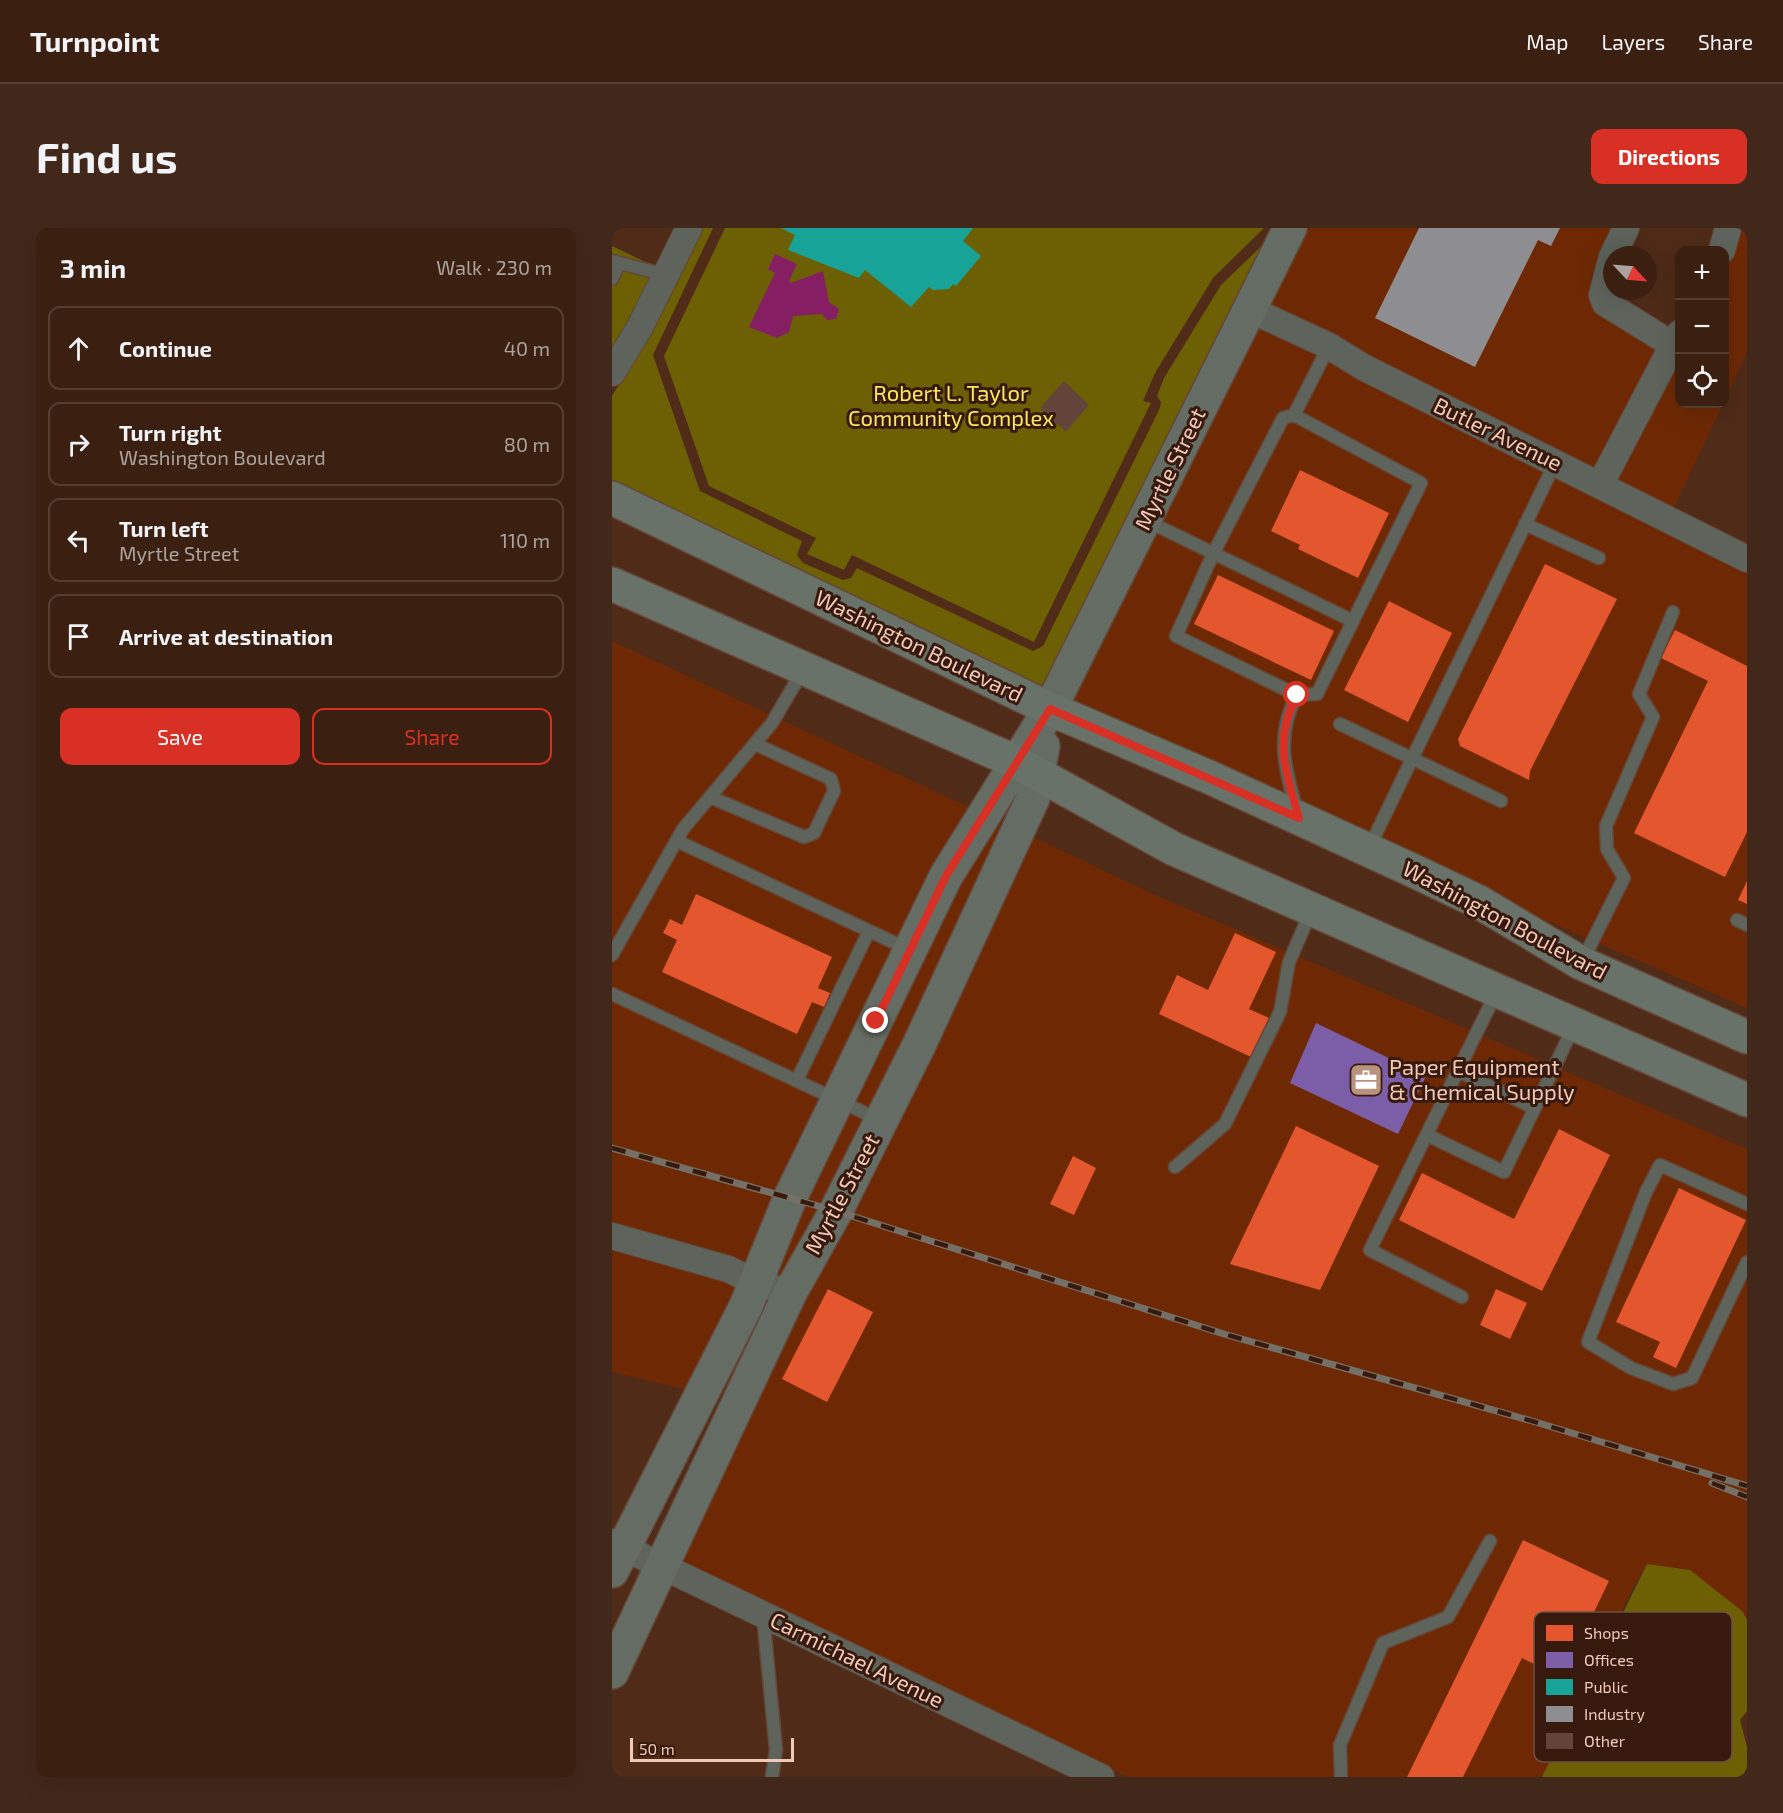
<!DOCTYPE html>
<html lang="en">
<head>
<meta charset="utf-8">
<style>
  body { margin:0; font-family:"Exo 2",sans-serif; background:#42281b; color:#f1f3f6 }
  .controls { position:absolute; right:18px; top:18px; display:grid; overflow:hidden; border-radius:12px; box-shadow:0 6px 24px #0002 }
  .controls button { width:54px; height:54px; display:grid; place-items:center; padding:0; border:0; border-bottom:2px solid #543e32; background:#3b2012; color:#f1f3f6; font:30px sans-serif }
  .compass { position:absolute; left:991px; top:18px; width:54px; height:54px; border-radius:50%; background:#3b2012; box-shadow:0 6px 24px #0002; rotate:116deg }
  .scale { position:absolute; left:18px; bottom:15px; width:164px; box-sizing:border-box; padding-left:6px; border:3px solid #f2c9b8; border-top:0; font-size:16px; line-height:21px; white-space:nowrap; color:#f2c9b8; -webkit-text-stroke:4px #371a0d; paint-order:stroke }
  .stop { position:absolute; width:18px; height:18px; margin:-14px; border:4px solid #d93025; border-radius:50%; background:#fff }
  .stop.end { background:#d93025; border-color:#fff; box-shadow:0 2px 6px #0008 }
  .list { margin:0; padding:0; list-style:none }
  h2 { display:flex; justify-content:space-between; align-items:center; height:78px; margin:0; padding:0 24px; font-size:26px }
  h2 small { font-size:20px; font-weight:400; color:#aca39f }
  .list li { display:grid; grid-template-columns:39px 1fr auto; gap:18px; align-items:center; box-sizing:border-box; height:84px; margin:0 12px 12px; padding:0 12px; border:2px solid #543e32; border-radius:12px }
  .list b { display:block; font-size:22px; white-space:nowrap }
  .list p { margin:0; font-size:20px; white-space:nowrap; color:#aca39f }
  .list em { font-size:20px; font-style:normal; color:#aca39f }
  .actions { display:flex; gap:12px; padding:18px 24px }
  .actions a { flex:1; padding:14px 0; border:2px solid #d93025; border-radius:12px; text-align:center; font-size:21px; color:#d93025 }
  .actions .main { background:#d93025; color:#fff }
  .icon { flex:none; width:33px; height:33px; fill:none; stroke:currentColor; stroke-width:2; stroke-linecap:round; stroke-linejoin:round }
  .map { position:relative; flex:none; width:1135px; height:1549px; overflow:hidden; border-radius:12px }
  header { display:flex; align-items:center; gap:36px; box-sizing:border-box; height:84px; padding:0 30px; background:#3b2012; border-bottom:2px solid #543e32 }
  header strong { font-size:28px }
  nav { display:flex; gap:33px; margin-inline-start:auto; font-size:21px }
  .intro { display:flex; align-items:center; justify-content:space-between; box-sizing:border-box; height:144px; padding:0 36px }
  h1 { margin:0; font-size:42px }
  .button { padding:15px 27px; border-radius:12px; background:#d93025; color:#fff; font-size:21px; font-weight:700 }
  main { display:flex; gap:36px; padding:0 36px }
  aside { flex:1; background:#3b2012; border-radius:12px; box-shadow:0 6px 24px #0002 }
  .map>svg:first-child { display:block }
  .built { fill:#6e2904 }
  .green { fill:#6d6004 }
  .water { fill:#861e64 }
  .shops { fill:#e4572e }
  .offices { fill:#7b5ea7 }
  .public { fill:#17a398 }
  .industry { fill:#8d8d92 }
  .building { fill:#63443b }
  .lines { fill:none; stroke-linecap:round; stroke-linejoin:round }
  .lane-casing { stroke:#654637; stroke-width:15 }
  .street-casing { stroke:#654637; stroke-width:28 }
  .secondary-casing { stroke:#654637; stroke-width:36 }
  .primary-casing { stroke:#654637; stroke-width:36 }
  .lane { stroke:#5e635b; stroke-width:12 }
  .street { stroke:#5e635b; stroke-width:26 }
  .secondary { stroke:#656c63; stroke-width:33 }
  .primary { stroke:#697269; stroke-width:33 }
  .rail-casing { stroke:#757067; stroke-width:7 }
  .rail { stroke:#371a0d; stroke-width:4.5; stroke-dasharray:14; stroke-linecap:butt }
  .route { stroke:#d93025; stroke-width:8 }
  .labels { text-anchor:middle; stroke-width:6; stroke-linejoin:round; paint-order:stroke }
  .park-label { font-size:22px; fill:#f8e85f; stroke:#371a0d }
  .street-label { font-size:22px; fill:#f2c9b8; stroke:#371a0d }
  .poi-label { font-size:22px; fill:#f2c9b8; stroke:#371a0d; text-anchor:start }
  .key { fill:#371a0d; stroke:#6f4f40; stroke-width:1.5 }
  .key-label { font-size:16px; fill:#f2c9b8 }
</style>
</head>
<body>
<header>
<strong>Turnpoint</strong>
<nav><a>Map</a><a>Layers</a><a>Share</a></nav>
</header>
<div class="intro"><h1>Find us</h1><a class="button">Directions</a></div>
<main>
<aside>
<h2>3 min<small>Walk · 230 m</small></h2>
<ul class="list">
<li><svg class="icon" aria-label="ahead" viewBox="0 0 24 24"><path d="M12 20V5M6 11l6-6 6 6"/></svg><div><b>Continue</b></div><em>40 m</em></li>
<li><svg class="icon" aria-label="right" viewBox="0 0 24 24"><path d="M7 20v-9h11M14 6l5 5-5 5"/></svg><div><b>Turn right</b><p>Washington Boulevard</p></div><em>80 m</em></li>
<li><svg class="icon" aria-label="left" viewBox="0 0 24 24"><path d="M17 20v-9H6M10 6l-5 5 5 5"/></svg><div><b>Turn left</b><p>Myrtle Street</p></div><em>110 m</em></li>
<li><svg class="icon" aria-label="arrive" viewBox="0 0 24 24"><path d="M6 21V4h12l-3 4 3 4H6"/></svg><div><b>Arrive at destination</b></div></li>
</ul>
<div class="actions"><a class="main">Save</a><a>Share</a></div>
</aside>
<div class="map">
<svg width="1135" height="1549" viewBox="0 0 1135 1549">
  <rect width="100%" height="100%" fill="#4f2b18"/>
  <path class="built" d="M692 0H1000L979 50 978 70 1044 121 982 241 654 77Z
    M1129 0H1135V123L1113 172V46L1129 7Z
    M643 97 712 128 1135 343V780L883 670 455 476Z
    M1067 133 1068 176H1111L1061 281 1004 253Z
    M0 413 361 581 136 1038 0 996Z
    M384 592 394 597 297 809 171 1051 160 1048 189 975 345 654Z
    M417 607 541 666 1135 921V1392L1130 1383 1035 1336 1021 1360 930 1549H515L65 1333Z
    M0 1019 128 1059 75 1162 0 1144Z"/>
  <path class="green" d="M91 0H101L41 127 88 263 190 313 185 327 191 335 231 352 239 350 245 340 421 423 431 418 548 180 549 174 545 168 552 150 609 57 658 10 432 466 0 257V168L39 104Z
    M113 0H652L601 50 543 145 531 173 539 175 422 414 240 327 232 342 195 326 204 310 97 258 52 128Z
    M0 18 44 39 0 122Z
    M1035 1336 1078 1342 1130 1383 1135 1392V1483L1128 1492 1135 1519V1549H930Z"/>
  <path class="water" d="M163 26 185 36 177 53 179 55 211 43 217 74 227 81 224 91 215 92 210 86 181 88 177 104 165 110 137 99 163 45 156 41Z"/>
  <path class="shops" d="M688 242 777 285 746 350 686 321 688 317 659 303Z
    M933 336 1005 371 918 543 917 552 848 518 846 511Z
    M606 347 722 403 699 452 582 396Z
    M777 373 840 405 796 494 732 462Z
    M1063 402 1135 438V604L1113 649 1022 605 1096 453 1049 430Z
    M1135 653V676L1126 672Z
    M84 666 220 729 206 760 218 765 212 779 200 774 185 806 50 744 65 712 51 705 58 691 70 697Z
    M623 705 664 724 637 781 657 790 639 829 547 786 565 747 596 762Z
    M684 898 767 938 708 1062 618 1036Z
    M947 901 998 927 930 1063 787 992 810 945 902 991Z
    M461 928 484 940 462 987 438 976Z
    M1067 960 1134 992 1064 1140 1041 1129 1048 1114 1004 1094Z
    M216 1061 261 1084 215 1174 170 1151Z
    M884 1061 915 1075 898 1111 868 1097Z
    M911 1312 997 1353 950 1450 910 1430 851 1549H795Z"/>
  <path class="offices" d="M704 795 814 848 786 906 678 855Z"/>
  <path class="public" d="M169 0H361L351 13 369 28 344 58 341 56 337 61 321 62 317 59 299 79 253 42 247 50 176 22 183 7Z"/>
  <path class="industry" d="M807 0H948L939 18 926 12 863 139 763 90Z"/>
  <path class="building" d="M452 153 477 177 454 204 428 180Z"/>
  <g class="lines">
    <g class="lane-casing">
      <path id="lane" d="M0 33 54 47
        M0 51 7 36
        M682 187 717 118
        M533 292 741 393
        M913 296 987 330
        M685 467 705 466 809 255 682 187 671 190 601 326 564 408 685 467C663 507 673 542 685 583
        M728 496 889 573
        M98 569 192 609 202 605 222 563 219 551 143 516
        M65 613 298 722
        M757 620 943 235
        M1125 692 1135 697
        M0 727 71 601 160 495 191 442
        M970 734 1012 650 995 621 994 598 1041 489 1027 466 1061 384
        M0 766 268 892
        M846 843 922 880
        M185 852 257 703
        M815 907 892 944 962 798
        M563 939 613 896 668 784 677 734 699 683
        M1135 976 1048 937 1034 964 976 1114 1019 1140 1061 1156 1080 1150 1135 1034
        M850 1069 758 1022 885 763
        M151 1387 164 1522 160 1549
        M729 1549 728 1517 771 1415 836 1389 878 1313"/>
    </g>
    <g class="street-casing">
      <path id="street" d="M1110 22 1116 0
        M1001 27 1014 0
        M1000 29 990 67 993 75 1061 117 1068 105
        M637 81 717 118 751 139 1135 331
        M0 145 28 99 77 0
        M988 257 1061 117
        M0 1008 116 1041 143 1054 178 1065
        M0 1314 489 1549"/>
    </g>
    <g class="secondary-casing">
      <path id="secondary" d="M0 1343 134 1078 178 970 334 648 438 481 678 0
        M0 1444 178 1065 224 983 308 815 421 570 431 518"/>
    </g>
    <g class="primary-casing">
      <path id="primary" d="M0 270 438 481 597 549 802 643 867 674 969 735 1135 809
        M0 356 404 534 562 621 1135 872"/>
    </g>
    <use href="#lane" class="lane"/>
    <use href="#street" class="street"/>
    <use href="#secondary" class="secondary"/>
    <use href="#primary" class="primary"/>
    <g class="rail-casing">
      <path id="rail" d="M0 920 224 983 612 1106 920 1193 1135 1258
        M1100 1255 1135 1269"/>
    </g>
    <use href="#rail" class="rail"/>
  </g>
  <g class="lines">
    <path class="route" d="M264 793 334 648 438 481 687 590C674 545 661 511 685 467"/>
  </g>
  <defs>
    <g id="office-square" transform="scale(1.725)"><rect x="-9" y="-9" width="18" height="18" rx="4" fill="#b99280" stroke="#371a0d"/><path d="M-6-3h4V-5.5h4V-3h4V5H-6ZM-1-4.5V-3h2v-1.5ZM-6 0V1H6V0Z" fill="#fff"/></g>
  </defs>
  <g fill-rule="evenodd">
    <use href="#office-square" x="754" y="852"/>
  </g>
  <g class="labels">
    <g class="park-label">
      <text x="339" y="173">Robert L. Taylor<tspan x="339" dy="25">Community Complex</tspan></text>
    </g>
    <g class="street-label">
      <text transform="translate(886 206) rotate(26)" y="8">Butler Avenue</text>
      <text transform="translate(558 241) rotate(-64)" y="8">Myrtle Street</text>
      <text transform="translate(307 418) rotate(26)" y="8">Washington Boulevard</text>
      <text transform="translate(893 692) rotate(28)" y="8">Washington Boulevard</text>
      <text transform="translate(230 966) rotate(-62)" y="8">Myrtle Street</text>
      <text transform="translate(245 1432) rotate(26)" y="8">Carmichael Avenue</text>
    </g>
    <g class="poi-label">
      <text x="777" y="847">Paper Equipment<tspan x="777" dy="25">&amp; Chemical Supply</tspan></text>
    </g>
  </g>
  <rect x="922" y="1384" width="198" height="150" rx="9" class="key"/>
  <rect x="934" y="1397" width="27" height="16" fill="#e4572e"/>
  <rect x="934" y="1424" width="27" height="16" fill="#7b5ea7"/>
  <rect x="934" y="1451" width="27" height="16" fill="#17a398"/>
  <rect x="934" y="1478" width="27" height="16" fill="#8d8d92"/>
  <rect x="934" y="1505" width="27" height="16" fill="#63443b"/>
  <g class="key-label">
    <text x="972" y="1411">Shops</text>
    <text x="972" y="1438">Offices</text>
    <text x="972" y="1465">Public</text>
    <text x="972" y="1492">Industry</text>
    <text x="972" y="1519">Other</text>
  </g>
</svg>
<div class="controls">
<button>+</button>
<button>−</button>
<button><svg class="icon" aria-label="locate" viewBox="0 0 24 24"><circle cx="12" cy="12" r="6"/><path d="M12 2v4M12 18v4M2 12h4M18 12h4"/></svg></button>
</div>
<svg class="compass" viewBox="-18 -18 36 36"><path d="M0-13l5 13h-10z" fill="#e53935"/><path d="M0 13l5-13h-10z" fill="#aca39f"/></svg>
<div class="scale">50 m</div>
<div class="stop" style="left:685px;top:467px"></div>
<div class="stop end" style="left:264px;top:793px"></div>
</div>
</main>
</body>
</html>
